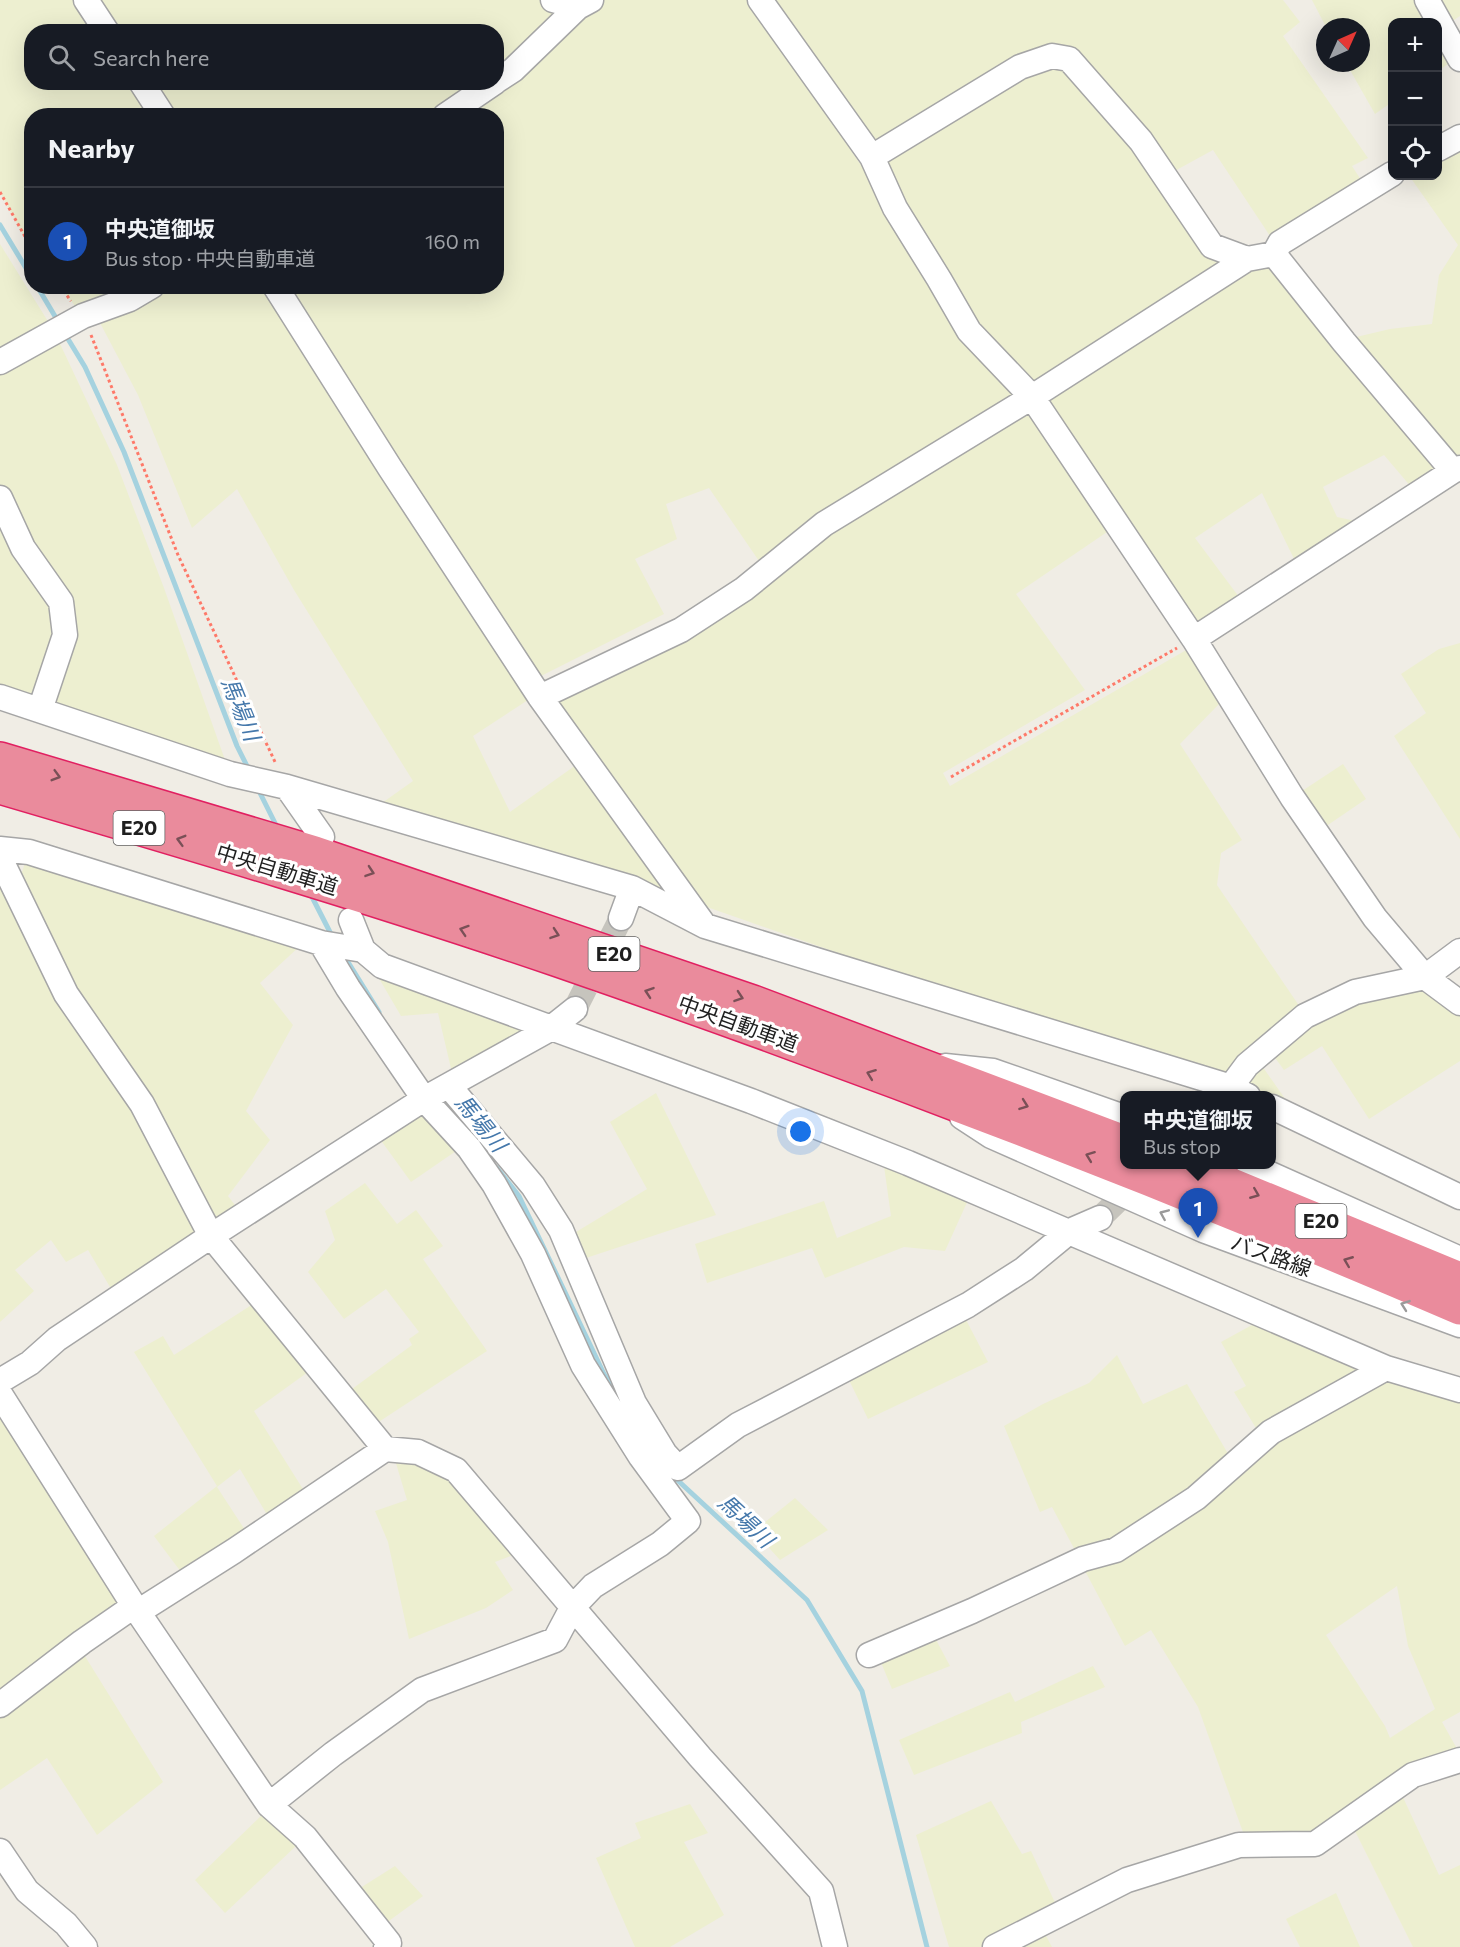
<!DOCTYPE html>
<html lang="en">
<head>
<meta charset="utf-8">
<style>
  body { margin:0; font-family:Commissioner,"Noto Sans JP",sans-serif; background:#20242c; color:#f1f3f6 }
  .controls { position:absolute; right:18px; top:18px; display:grid; overflow:hidden; border-radius:12px; box-shadow:0 6px 24px #0002 }
  .controls button { width:54px; height:54px; display:grid; place-items:center; padding:0; border:0; border-bottom:2px solid #363941; background:#171b24; color:#f1f3f6; font:30px sans-serif }
  .compass { position:absolute; left:1316px; top:18px; width:54px; height:54px; border-radius:50%; background:#171b24; box-shadow:0 6px 24px #0002; rotate:45deg }
  .you { position:absolute; left:801px; top:1132px; width:21px; height:21px; margin:-15px; border:4px solid #fff; border-radius:50%; background:#1a73e8; box-shadow:0 0 0 9px #1a73e833 }
  .badge { display:grid; place-items:center; width:39px; height:39px; border-radius:50%; background:#7c3aed; color:#fff; font-size:20px; font-weight:700 }
  .pin { position:absolute; translate:-50% -50px; filter:drop-shadow(0 2px 3px #0008) }
  .pin::after { content:''; position:absolute; top:32px; width:21px; height:18px; background:inherit; clip-path:polygon(0 0,100% 0,50% 100%) }
  .popup { position:absolute; left:1120px; top:1091px; width:156px; height:78px; box-sizing:border-box; display:grid; place-content:center; border-radius:12px; background:#171b24; filter:drop-shadow(0 2px 4px #0005); font-size:20px; white-space:nowrap; color:#9ea1a6 }
  .popup b { font-size:22px; color:#f1f3f6 }
  .popup::after { content:''; position:absolute; left:50%; top:100%; margin-left:-12px; border:12px solid transparent; border-top-color:#171b24 }
  .list { margin:0; padding:0; list-style:none }
  h2 { display:flex; justify-content:space-between; align-items:center; height:78px; margin:0; padding:0 24px; font-size:26px }
  h2 small { font-size:20px; font-weight:400; color:#9ea1a6 }
  .list li { display:grid; grid-template-columns:39px 1fr auto; gap:18px; align-items:center; box-sizing:border-box; height:108px; padding:0 24px; border-top:2px solid #363941 }
  .list b { display:block; font-size:22px; white-space:nowrap }
  .list p { margin:0; font-size:20px; white-space:nowrap; color:#9ea1a6 }
  .list em { font-size:20px; font-style:normal; color:#9ea1a6 }
  .icon { flex:none; width:33px; height:33px; fill:none; stroke:currentColor; stroke-width:2; stroke-linecap:round; stroke-linejoin:round }
  .map { position:relative; flex:none; width:1460px; height:1947px; overflow:hidden }
  .search { position:absolute; background:#171b24; box-shadow:0 6px 24px #0002; left:24px; top:24px; width:480px; height:66px; display:flex; align-items:center; gap:15px; box-sizing:border-box; padding:0 21px; border-radius:24px; color:#9ea1a6; font-size:22px }
  .panel { position:absolute; background:#171b24; box-shadow:0 6px 24px #0002; left:24px; top:108px; width:480px; height:186px; border-radius:24px }
  .map>svg:first-child { display:block }
  .farmland { fill:#edefd0; fill-rule:evenodd }
  .lines { fill:none; stroke-linecap:round; stroke-linejoin:round }
  .stream { stroke:#a5d2df; stroke-width:5 }
  .minor-tunnel { stroke:#c6c4bd; stroke-width:24; stroke-dasharray:24 12; stroke-linecap:butt }
  .minor-casing { stroke:#a6a6a6; stroke-width:27 }
  .highway-casing { stroke:#e12061; stroke-width:36 }
  .path { stroke:#fe7969; stroke-width:3; stroke-dasharray:3 3; stroke-linecap:butt }
  .minor { stroke:#fff; stroke-width:24 }
  .highway { stroke:#ea8b9c; stroke-width:33 }
  .oneway { stroke:#7a5057 }
  .oneway2 { stroke:#9a9a9a }
  .labels { text-anchor:middle; stroke-width:6; stroke-linejoin:round; paint-order:stroke }
  .shield { fill:#fff; stroke:#626262; stroke-width:1.5 }
  .shield-label { font-size:20px; font-weight:bold; fill:#1f1f1f }
  .street-label { font-size:21px; fill:#1f1f1f; stroke:#fff }
  .water-label { font-size:22px; font-style:italic; fill:#4578ab; stroke:#fff }
</style>
</head>
<body>
<div class="map">
<svg width="1460" height="1947" viewBox="0 0 1460 1947">
  <rect width="100%" height="100%" fill="#f0ede5"/>
  <path class="farmland" d="M0 0H553L578 7 497 81 496 32H32V82L495 83 445 115 32 116 31 249 0 192Z
    M603 0H749L1019 398 759 561 709 488 666 504 677 539 635 559 664 614 537 678 283 287 496 286V116L454 115 581 14Z
    M769 0H1283L1300 22 1283 36 1368 158 1352 166 1363 183 1272 239 1213 150 1171 173 1066 52 874 150Z
    M1312 0H1420L1433 22H1392V102L1375 114 1346 63H1361V27H1326Z
    M1435 0H1460V16L1449 23Z
    M1438 30 1455 59 1438 71Z
    M1065 65 1234 263 1033 389 971 321 879 160 1022 72Z
    M1460 148V459L1449 456 1352 338 1390 329 1432 324 1439 275 1458 245 1410 177 1438 176V161Z
    M0 244 54 331 117 465 164 588 230 774 40 710 65 634 0 498Z
    M1274 262 1442 469 1412 488 1384 455 1323 487 1337 517 1365 523 1297 565 1262 493 1195 538 1242 601 1195 628 1040 396 1252 263Z
    M60 287H152L83 316Z
    M162 287H269L528 700 473 736 510 812 576 765 667 894 382 803 413 781 294 590 237 489 192 528 138 395 98 319Z
    M1028 409 1110 530 1016 594 1085 690 943 773 950 786 1188 649 1220 703 1180 744 1242 840 1221 853 1217 885 1302 1010 1227 1077 881 968 707 907 552 700Z
    M0 510 57 605 56 631 31 698 0 686Z
    M1460 643V839L1394 736 1426 713 1401 674 1439 649Z
    M1343 764 1366 799 1325 827 1302 791Z
    M26 860 301 945 260 983 293 1025 246 1111 270 1140 228 1196 238 1209 213 1225 71 987 20 878Z
    M0 883 205 1233 113 1292 88 1250 66 1262 51 1240 15 1270 34 1291 0 1322Z
    M377 975 534 1032 453 1077 438 1013 401 1016Z
    M1430 987 1460 1011V1061L1369 1119 1322 1046 1284 1070 1270 1051 1308 1024 1379 994Z
    M1260 1063 1288 1103 1243 1085Z
    M656 1093 716 1215 586 1258 576 1232 647 1189 610 1122Z
    M420 1106 459 1149 411 1182 377 1135Z
    M884 1166 969 1198 945 1251 904 1247 825 1278 812 1248 707 1283 695 1244 824 1201 837 1238 891 1216Z
    M365 1183 397 1224 416 1210 443 1246 423 1259 487 1351 374 1425 348 1392 412 1345 409 1339 419 1332 386 1289 344 1319 308 1272 335 1240 325 1211Z
    M253 1304 308 1372 254 1411 306 1494 269 1518 240 1469 217 1487 247 1533 181 1572 154 1536 217 1486 134 1352 163 1336 174 1355Z
    M964 1316 988 1362 868 1419 848 1378Z
    M1252 1325 1318 1352 1372 1369 1259 1433 1234 1392 1246 1386 1221 1342Z
    M1117 1355 1143 1404 1187 1384 1230 1457 1188 1494 1115 1544 1077 1554 1052 1507 1040 1512 1004 1426 1043 1404 1089 1383Z
    M1387 1378 1460 1401V1712L1442 1722 1460 1754 1311 1838 1244 1835 1198 1707 1151 1630 1125 1646 1084 1569 1273 1440ZM1397 1586 1408 1646 1435 1709 1390 1738 1385 1726 1326 1635Z
    M0 1406 123 1609 0 1701Z
    M395 1460H418L446 1475 513 1555 495 1562 513 1590 486 1608 409 1639 388 1542 375 1511 407 1500Z
    M795 1498 828 1530 780 1560 754 1531Z
    M934 1636 950 1666 892 1689 880 1660Z
    M83 1653 163 1782 97 1835 47 1758 0 1790V1716Z
    M1093 1666 1105 1687 1021 1722 1022 1733 914 1775 899 1740 1010 1692 1015 1702Z
    M1401 1793 1439 1875 1460 1865V1947H1413L1354 1829Z
    M991 1801 1022 1854 1031 1851 1058 1909 980 1947H949L916 1835Z
    M690 1804 708 1833 684 1842 724 1915 670 1947H635L596 1858 641 1838 635 1823Z
    M267 1810 296 1846 225 1913 195 1880Z
    M395 1866 423 1896 382 1926 357 1890Z
    M1336 1893 1360 1947H1300L1286 1919Z
    M1045 1934 1052 1947H1019Z"/>
  <g class="lines">
    <path class="stream" d="M0 225 32 278
      M37 286 59 323
      M65 334 85 367 124 452 237 746 249 770
      M258 789 278 829
      M310 893 333 938
      M343 954 379 1012
      M497 1168 519 1196 604 1374 619 1400
      M673 1476 807 1600 862 1691 927 1947"/>
    <path class="minor-tunnel" d="M575 1009 621 918
      M1100 1218 1137 1182"/>
    <g class="minor-casing">
      <path id="minor" d="M86 0 107 32
        M553 0 578 7
        M760 0 872 157 895 208 939 279 969 331 1032 397 1194 639 1292 797 1375 918 1425 977 1460 1003
        M1427 0 1460 59
        M496 81 513 70 578 7 591 0
        M141 82 163 116
        M445 116 495 82
        M1438 149 1460 137
        M872 157 1020 67 1052 56 1069 59 1141 141 1212 246 1247 259
        M1274 254 1344 342 1453 471 1460 468
        M1274 254 1280 243 1392 174
        M275 286 390 468 540 697 702 922
        M0 362 83 316 130 299 152 286
        M0 498 23 548 61 602 65 635 40 710
        M1194 639 1453 471
        M0 697 230 774 287 787 632 888 705 926 1231 1087 1248 1096
        M540 697 681 630 744 589 824 524 1032 397 1247 259 1274 254
        M287 787 322 837
        M0 849 29 852 321 943 363 950 382 966 751 1101 908 1163 1386 1368 1460 1390
        M0 858 66 994 142 1104 211 1236 385 1449
        M621 918 632 888
        M351 920 363 950
        M945 1066 993 1071 1124 1117
        M449 1086 533 1186 561 1230 634 1403 665 1454 678 1468 738 1425 968 1305 1024 1269 1070 1231 1100 1218
        M1224 1096 1247 1065 1305 1016 1355 992 1425 977 1460 951
        M1272 1107 1460 1197
        M962 1117 991 1136 1203 1230 1460 1325
        M1248 1164 1460 1259
        M0 1381 30 1363 57 1339 211 1236 424 1099 550 1029 575 1009
        M0 1394 134 1606 269 1805 305 1837 389 1943 386 1947
        M869 1655 972 1611 1083 1559 1116 1550 1196 1498 1271 1432 1386 1368
        M0 1705 82 1642 134 1606 141 1610 234 1551 385 1449 418 1452 456 1470 700 1757 821 1891 835 1947
        M269 1805 333 1754 422 1690 555 1640 572 1608 593 1586 660 1544 688 1521 641 1457 583 1365 533 1254 494 1184 469 1148 424 1099 348 988 321 943
        M0 1851 27 1891 66 1924 85 1947
        M995 1947 1127 1880 1239 1845 1315 1844 1413 1775 1460 1760"/>
    </g>
    <g class="highway-casing">
      <path id="highway" d="M0 759 315 853 753 1002 1124 1142
        M0 787C187 842 374 897 558 960 863 1065 1164 1181 1460 1308
        M1181 1164 1460 1279"/>
    </g>
    <path class="path" d="M0 192 32 249
      M60 286 71 301
      M91 335 178 555 276 764
      M951 777 1177 648"/>
    <use href="#minor" class="minor"/>
    <use href="#highway" class="highway"/>
  </g>
  <defs><path id="oneway-chevron" d="M-2-3.5L2.5 0L-2 3.5" fill="none" stroke-width="1.6" stroke-linecap="round" stroke-linejoin="round" transform="scale(1.5)"/></defs>
  <g class="oneway">
    <use href="#oneway-chevron" transform="translate(56 776) rotate(16)"/>
    <use href="#oneway-chevron" transform="translate(181 840) rotate(-164)"/>
    <use href="#oneway-chevron" transform="translate(370 872) rotate(19)"/>
    <use href="#oneway-chevron" transform="translate(464 930) rotate(-162)"/>
    <use href="#oneway-chevron" transform="translate(555 934) rotate(19)"/>
    <use href="#oneway-chevron" transform="translate(649 992) rotate(-161)"/>
    <use href="#oneway-chevron" transform="translate(739 997) rotate(19)"/>
    <use href="#oneway-chevron" transform="translate(871 1074) rotate(-159)"/>
    <use href="#oneway-chevron" transform="translate(1024 1105) rotate(20)"/>
    <use href="#oneway-chevron" transform="translate(1090 1156) rotate(-159)"/>
    <use href="#oneway-chevron" transform="translate(1255 1194) rotate(22)"/>
    <use href="#oneway-chevron" transform="translate(1348 1261) rotate(-158)"/>
  </g>
  <g class="oneway2">
    <use href="#oneway-chevron" transform="translate(1164 1214) rotate(-157)"/>
    <use href="#oneway-chevron" transform="translate(1405 1305) rotate(-160)"/>
  </g>
  <g class="labels">
    <g class="shield">
      <rect x="113.5" y="811" width="51" height="34" rx="4.5"/>
      <rect x="588.5" y="937" width="51" height="34" rx="4.5"/>
      <rect x="1295.5" y="1204" width="51" height="34" rx="4.5"/>
    </g>
    <g class="shield-label">
      <text x="139" y="835">E20</text>
      <text x="614" y="961">E20</text>
      <text x="1321" y="1228">E20</text>
    </g>
    <g class="street-label">
      <text transform="translate(277 870) rotate(17)" y="7">中央自動車道</text>
      <text transform="translate(738 1024) rotate(20)" y="7">中央自動車道</text>
      <text transform="translate(1271 1256) rotate(20)" y="7">バス路線</text>
    </g>
    <g class="water-label">
      <text transform="translate(241 709) rotate(68)" y="8">馬場川</text>
      <text transform="translate(481 1123) rotate(51)" y="8">馬場川</text>
      <text transform="translate(746 1521) rotate(43)" y="8">馬場川</text>
    </g>
  </g>
</svg>
<div class="controls">
<button>+</button>
<button>−</button>
<button><svg class="icon" aria-label="locate" viewBox="0 0 24 24"><circle cx="12" cy="12" r="6"/><path d="M12 2v4M12 18v4M2 12h4M18 12h4"/></svg></button>
</div>
<svg class="compass" viewBox="-18 -18 36 36"><path d="M0-13l5 13h-10z" fill="#e53935"/><path d="M0 13l5-13h-10z" fill="#9ea1a6"/></svg>
<div class="you"></div>
<div class="pin badge" style="left:1198px;top:1238px;background:#1a4fb4">1</div>
<div class="popup"><b>中央道御坂</b>Bus stop</div>
<div class="search"><svg class="icon" aria-label="search" viewBox="0 0 24 24"><circle cx="10" cy="10" r="6"/><path d="M15 15l6 6"/></svg>Search here</div>
<section class="panel">
<h2>Nearby<small></small></h2>
<ul class="list">
<li><span class="badge" style="background:#1a4fb4">1</span><div><b>中央道御坂</b><p>Bus stop · 中央自動車道</p></div><em>160 m</em></li>
</ul>
</section>
</div>
</body>
</html>
